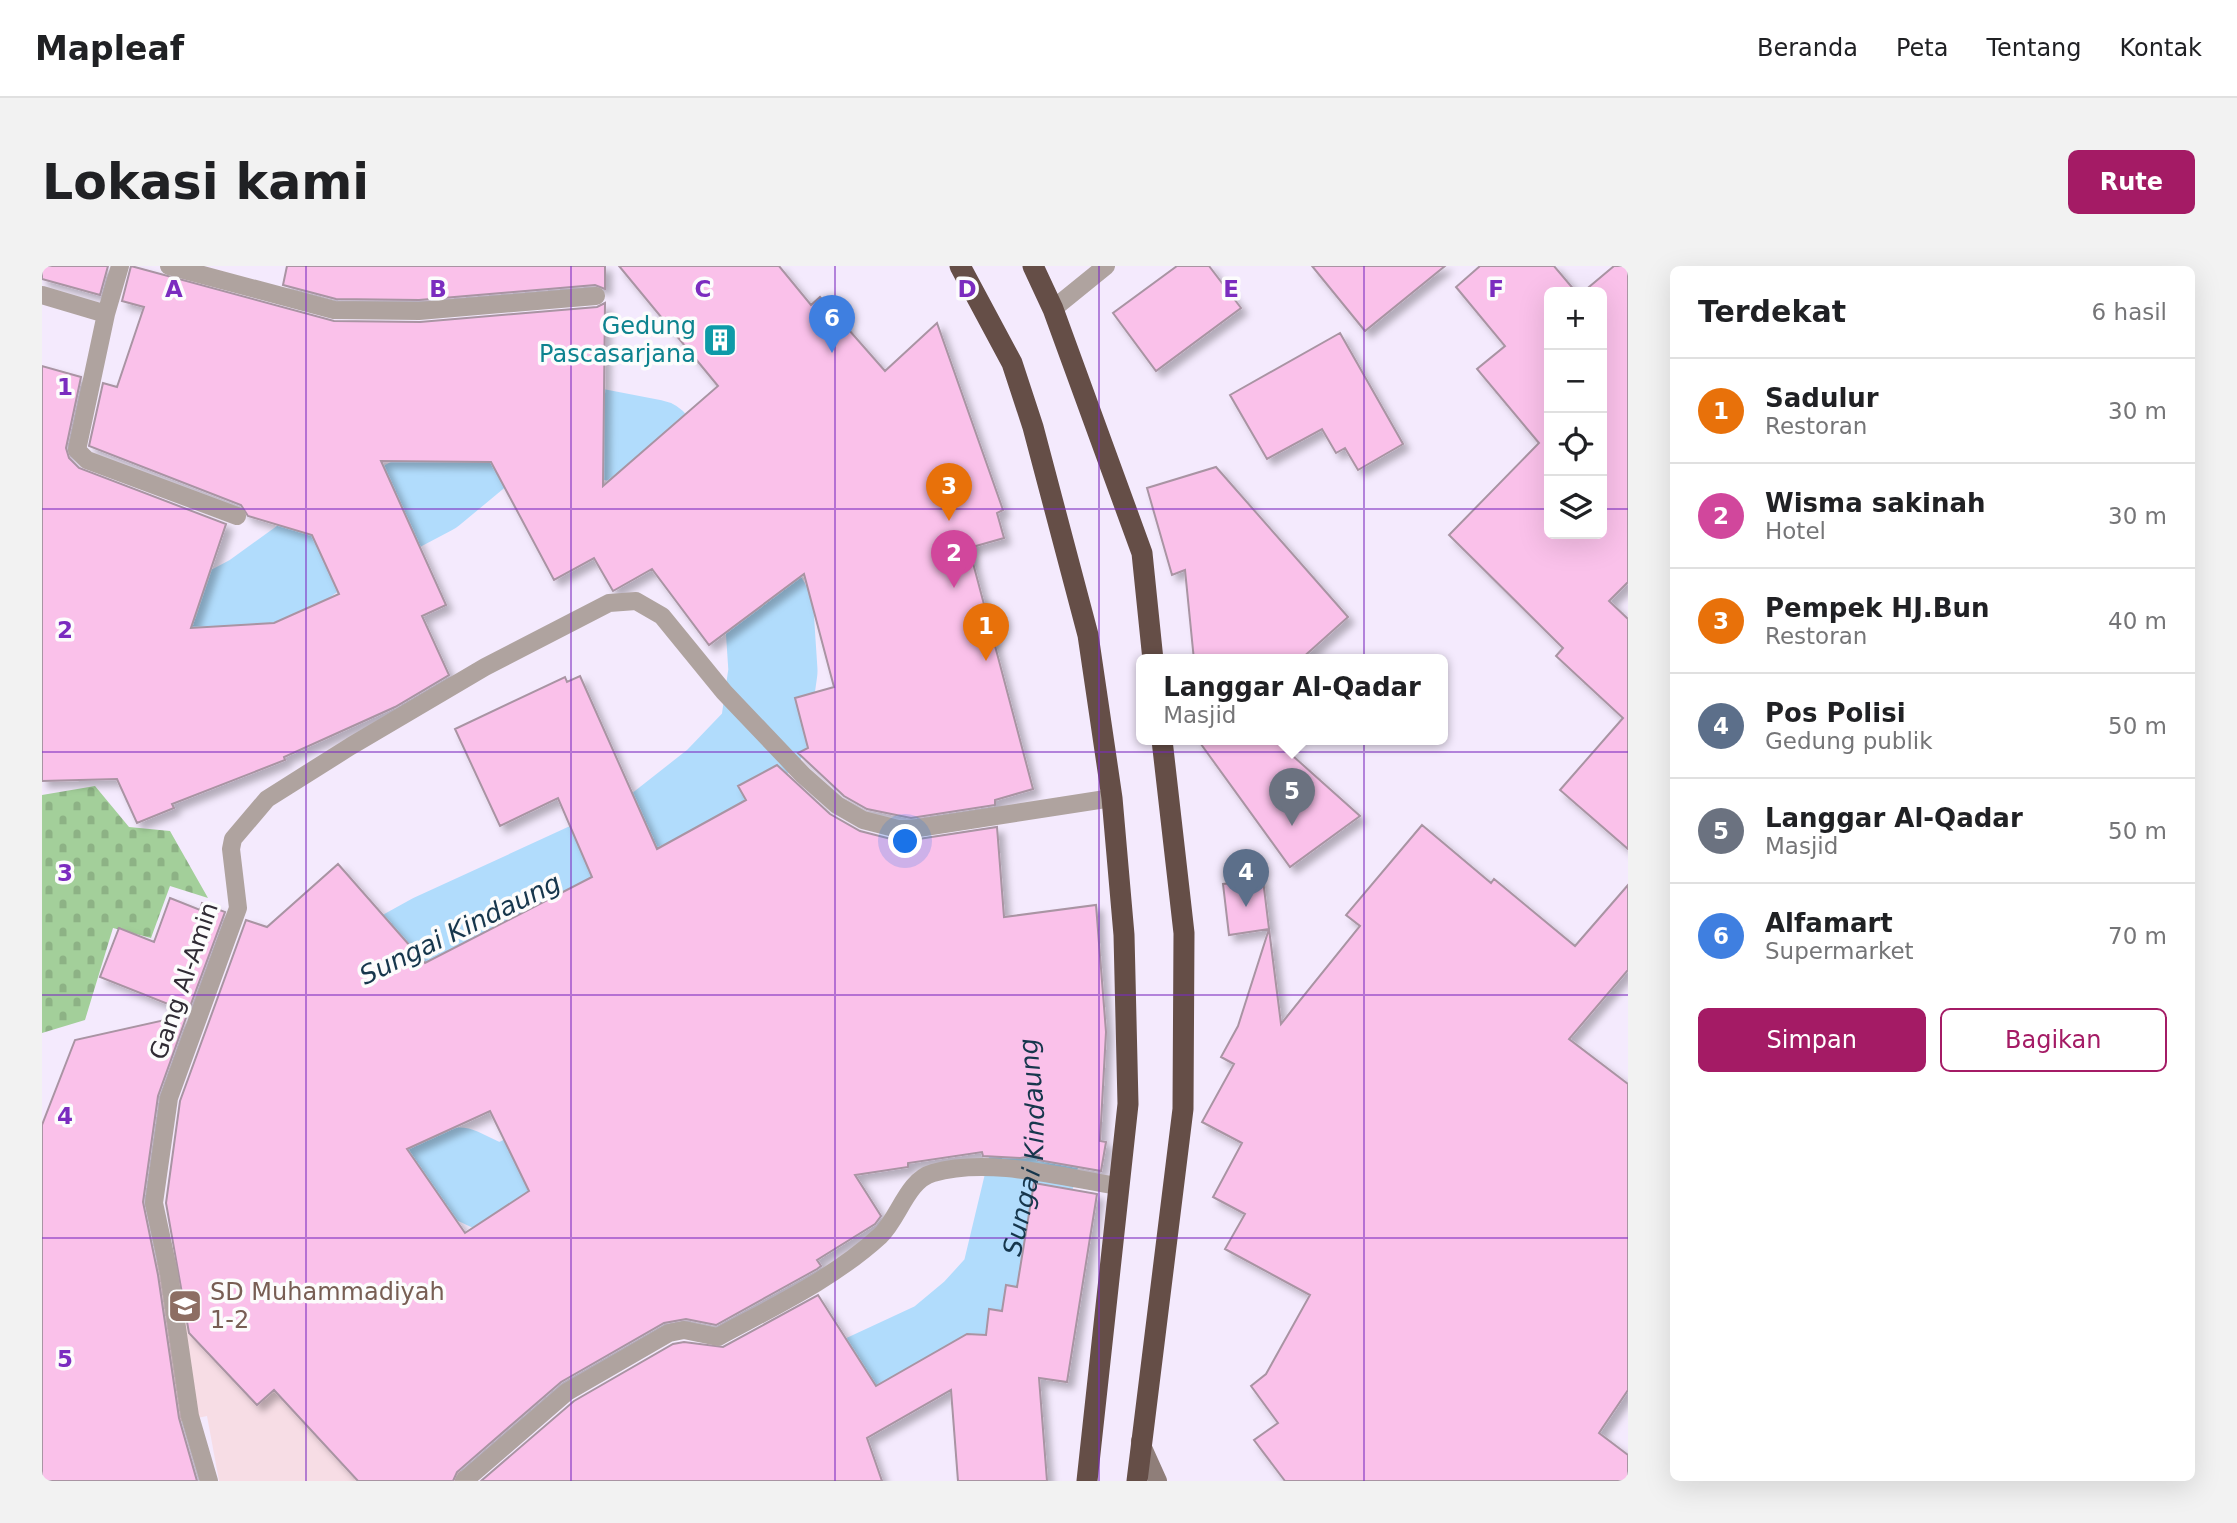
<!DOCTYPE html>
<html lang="id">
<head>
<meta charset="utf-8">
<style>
  body { margin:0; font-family:"DejaVu Sans",sans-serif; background:#f2f2f2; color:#202124 }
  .controls { position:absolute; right:21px; top:21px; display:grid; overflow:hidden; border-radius:10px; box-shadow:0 7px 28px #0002 }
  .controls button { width:63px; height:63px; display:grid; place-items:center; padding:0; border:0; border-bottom:2px solid #e0e0e0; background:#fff; color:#202124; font:35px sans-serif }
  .you { position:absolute; left:864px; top:576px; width:24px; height:24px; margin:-18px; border:5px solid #fff; border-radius:50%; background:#1a73e8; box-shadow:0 0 0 10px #1a73e833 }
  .badge { display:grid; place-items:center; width:46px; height:46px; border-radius:50%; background:#a41b65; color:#fff; font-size:23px; font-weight:700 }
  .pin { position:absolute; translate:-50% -58px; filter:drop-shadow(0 2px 4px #0008) }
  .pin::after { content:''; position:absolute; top:37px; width:24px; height:21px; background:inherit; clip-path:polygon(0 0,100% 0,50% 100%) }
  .popup { position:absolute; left:1094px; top:388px; width:312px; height:91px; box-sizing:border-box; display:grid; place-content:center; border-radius:10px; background:#fff; filter:drop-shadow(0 2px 5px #0005); font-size:23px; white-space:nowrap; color:#757577 }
  .popup b { font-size:26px; color:#202124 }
  .popup::after { content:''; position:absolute; left:50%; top:100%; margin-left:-14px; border:14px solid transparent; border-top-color:#fff }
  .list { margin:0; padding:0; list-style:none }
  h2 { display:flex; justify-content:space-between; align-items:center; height:91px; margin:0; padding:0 28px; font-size:30px }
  h2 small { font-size:23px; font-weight:400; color:#757577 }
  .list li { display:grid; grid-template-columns:46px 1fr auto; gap:21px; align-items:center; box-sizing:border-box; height:105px; padding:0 28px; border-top:2px solid #e0e0e0 }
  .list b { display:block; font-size:26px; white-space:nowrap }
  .list p { margin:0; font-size:23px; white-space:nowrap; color:#757577 }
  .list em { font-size:23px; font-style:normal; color:#757577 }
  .actions { display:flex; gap:14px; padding:21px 28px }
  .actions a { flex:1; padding:16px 0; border:2px solid #a41b65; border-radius:10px; text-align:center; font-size:24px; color:#a41b65 }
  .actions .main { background:#a41b65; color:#fff }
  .icon { flex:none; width:38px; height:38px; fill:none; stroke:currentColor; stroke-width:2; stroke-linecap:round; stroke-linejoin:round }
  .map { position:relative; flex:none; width:1586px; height:1215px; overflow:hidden; border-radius:10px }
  header { display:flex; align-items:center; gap:42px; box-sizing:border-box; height:98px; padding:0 35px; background:#fff; border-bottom:2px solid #e0e0e0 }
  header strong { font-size:33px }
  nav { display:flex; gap:38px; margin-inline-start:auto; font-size:24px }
  .intro { display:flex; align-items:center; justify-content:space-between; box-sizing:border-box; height:168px; padding:0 42px }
  h1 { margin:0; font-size:49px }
  .button { padding:18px 32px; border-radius:10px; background:#a41b65; color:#fff; font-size:24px; font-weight:700 }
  main { display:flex; gap:42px; padding:0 42px }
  aside { flex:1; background:#fff; border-radius:10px; box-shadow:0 7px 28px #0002 }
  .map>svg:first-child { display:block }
  .education { fill:#f7dde5 }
  .cemetery { fill:url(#cemetery-stones) }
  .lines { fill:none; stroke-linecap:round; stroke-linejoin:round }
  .river { stroke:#b1dcfc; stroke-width:89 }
  .building { fill:#fac1ea; stroke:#a994a3; stroke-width:2; fill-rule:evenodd; filter:url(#shadow) }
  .street { stroke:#afa39f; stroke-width:18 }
  .secondary { stroke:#8f7e79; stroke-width:18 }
  .highway { stroke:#654e47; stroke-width:21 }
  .grid { fill:none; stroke:#7b2cbf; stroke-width:2; stroke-opacity:0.55 }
  .labels { text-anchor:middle; stroke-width:7; stroke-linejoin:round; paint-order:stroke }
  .culture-label { font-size:24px; fill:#0d838f; stroke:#fcfcfc; text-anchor:end }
  .street-label { font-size:24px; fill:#302b34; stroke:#fcfcfc }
  .education-label { font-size:24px; fill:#785e54; stroke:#fcfcfc; text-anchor:start }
  .water-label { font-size:26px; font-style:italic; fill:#16364c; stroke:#fcfcfc }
  .grid-label { font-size:23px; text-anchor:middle; font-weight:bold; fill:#7b2cbf; stroke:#fcfcfc; stroke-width:7; stroke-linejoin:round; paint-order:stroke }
</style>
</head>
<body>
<header>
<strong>Mapleaf</strong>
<nav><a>Beranda</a><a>Peta</a><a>Tentang</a><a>Kontak</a></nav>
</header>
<div class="intro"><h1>Lokasi kami</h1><a class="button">Rute</a></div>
<main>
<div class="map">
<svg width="1586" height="1215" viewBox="0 0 1586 1215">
  <defs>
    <pattern id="cemetery-stones" width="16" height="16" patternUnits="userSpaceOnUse" patternTransform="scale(1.75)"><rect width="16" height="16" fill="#a3cf9a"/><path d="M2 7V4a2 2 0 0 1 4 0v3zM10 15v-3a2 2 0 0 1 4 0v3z" fill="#8db285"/></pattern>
    <filter id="shadow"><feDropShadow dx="6" dy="6" stdDeviation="3.5" flood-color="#0004"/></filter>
  </defs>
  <rect width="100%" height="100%" fill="#f4eafd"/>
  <path class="education" d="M178 983 411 1196 427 1215H177L165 1150 78 1168 4 1017Z"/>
  <path class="cemetery" d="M53 520 87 561 128 565 166 632 128 620 109 672 71 662 43 754 0 767V529Z"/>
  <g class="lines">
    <g class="river">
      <path d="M0 319 65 347 118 361 162 358 211 332 279 283 389 225 465 162 554 167 611 178 700 299 727 344 731 405 722 468 675 517 600 576 391 672 306 719 282 764 316 887 353 922 417 906 457 925 593 863"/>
      <path id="s1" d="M539 1215 626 1176H686L897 1078 933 1048 963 1015 992 894 993 843 985 768"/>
    </g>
  </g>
  <path class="building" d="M0 0H66L58 29 0 13Z
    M89 0 292 55 378 56 555 41 563 37 561 220 676 120 577 0H737L769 39 778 31 843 105 895 57 961 244 955 247 962 272 927 282 991 523 953 534V539L869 552 825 543 802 530 756 487 766 482 753 432 792 421 762 308 667 379 610 303 571 325 552 292 512 314 449 196 339 195 404 339 380 350 407 409 353 441 242 491 243 494 130 538 132 542 95 557 75 513 0 515V100L39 111 24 182 27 192 37 202 184 258 149 362 232 357 297 328 270 269 206 250 199 239 47 180 61 117 75 121 102 41 80 35Z
    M245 0H563V23L553 19 377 34 294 33 241 19Z
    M1135 0H1167L1199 42 1114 105 1071 47Z
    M1270 0H1403L1323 65Z
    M1438 0H1512L1534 26H1507V268H1560V26H1541L1572 0H1586V316L1567 335 1586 353V583L1518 524 1581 452 1514 390 1521 382 1407 269 1497 177 1435 103 1463 80 1414 21Z
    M1298 67 1361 178 1316 204 1303 182 1294 187 1280 163 1225 193 1188 129Z
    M1174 201 1306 351 1258 394H1152L1143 304 1130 309 1105 222Z
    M538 410 615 583 704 534 696 520 735 499 788 548 818 565 853 574H870L955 561 962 651 1054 639 1064 766 1058 875 1064 876 1059 905 996 894 997 889 978 892 941 890 940 886 866 897V901L813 909 839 950 833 958 775 994 779 1000 775 1003 674 1059 644 1053 622 1057 519 1116 415 1206 411 1215H316L232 1124 215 1139 147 1067 124 937 138 835 204 654 225 661 296 598 383 697 550 611 516 532 458 560 413 463 523 411 525 416ZM448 845 487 925 423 967 365 883Z
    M1156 474H1233L1318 550 1248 601Z
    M1380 559 1449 617 1452 613 1533 680 1586 619V704L1527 773 1586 818V1124L1557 1167 1586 1189V1215H1243L1212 1174 1236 1157 1209 1120 1224 1108 1268 1029 1183 983 1203 948 1171 931 1200 877 1160 856 1192 798 1179 791 1196 760 1227 663 1239 758 1318 660 1304 649Z
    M1221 614 1227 663 1187 669 1181 618Z
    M128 632 158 644 160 637 183 646 146 746 58 711 77 662 112 676Z
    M145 749 116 830 101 936 116 1009 137 1152 155 1215H0V859L33 774Z
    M992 917 1055 928 1025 1116 997 1112 1005 1215H916L909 1124 825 1172 840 1215H439L532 1135 631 1078 642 1076 681 1081 776 1029 834 1120 925 1068 944 1069 947 1043 960 1045 964 1019 975 1021Z"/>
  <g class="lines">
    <path class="street" d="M78 0 64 48 35 184 45 194 195 250
      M127 0 292 44 377 45 554 30
      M0 29 64 48
      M1011 43 1064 0
      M167 1215 148 1150 127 1007 112 937 127 832 196 642 189 583 191 573 225 533 309 480 443 401 567 337 594 335 620 350 682 426 761 509 795 539 821 554 856 563H870L1070 532
      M422 1215 525 1126 627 1067 642 1064 676 1071C731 1041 791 1013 838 970 857 952 865 914 891 907 946 891 1020 911 1076 920"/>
    <path class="secondary" d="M1098 1175 1116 1215"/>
    <path class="highway" d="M918 0 970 97 991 161 1046 369 1070 532 1082 669 1086 838 1045 1215
      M991 0 1011 43 1100 287 1111 394
      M1095 1215 1141 843 1142 667 1120 474"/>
  </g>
  <path class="grid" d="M264 0V1215M529 0V1215M793 0V1215M1057 0V1215M1322 0V1215M0 243H1507M1560 243H1586M0 486H1586M0 729H1586M0 972H1586"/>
  <defs>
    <g id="building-square" transform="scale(1.75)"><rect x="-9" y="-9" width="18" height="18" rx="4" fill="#0f9aa8" stroke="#fcfcfc"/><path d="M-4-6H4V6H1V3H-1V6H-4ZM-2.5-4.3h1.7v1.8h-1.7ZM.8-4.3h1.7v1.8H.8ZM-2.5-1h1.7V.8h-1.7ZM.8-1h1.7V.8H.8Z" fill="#fff"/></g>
    <g id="school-square" transform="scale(1.75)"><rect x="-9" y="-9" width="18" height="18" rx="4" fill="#8d6e63" stroke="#fcfcfc"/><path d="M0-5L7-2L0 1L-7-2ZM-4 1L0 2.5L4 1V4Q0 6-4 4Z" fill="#fff"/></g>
  </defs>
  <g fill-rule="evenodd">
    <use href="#building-square" x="678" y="74"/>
    <use href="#school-square" x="143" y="1040"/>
  </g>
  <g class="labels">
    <g class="culture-label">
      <text x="654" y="68">Gedung<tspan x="654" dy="28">Pascasarjana</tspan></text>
    </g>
    <g class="street-label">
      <text transform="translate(142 715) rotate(-71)" y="8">Gang Al-Amin</text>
    </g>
    <g class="education-label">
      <text x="168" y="1034">SD Muhammadiyah<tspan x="168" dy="28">1-2</tspan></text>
    </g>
    <g class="water-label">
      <text transform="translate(418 663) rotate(-26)" y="9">Sungai Kindaung</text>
      <text dy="9" stroke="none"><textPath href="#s1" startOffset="616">Sungai Kindaung</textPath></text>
    </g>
  </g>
  <g class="grid-label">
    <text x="132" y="31">A</text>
    <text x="396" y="31">B</text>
    <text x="661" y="31">C</text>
    <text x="925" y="31">D</text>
    <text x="1189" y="31">E</text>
    <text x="1454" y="31">F</text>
    <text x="23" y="129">1</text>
    <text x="23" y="372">2</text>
    <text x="23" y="615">3</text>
    <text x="23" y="858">4</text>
    <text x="23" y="1101">5</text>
  </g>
</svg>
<div class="controls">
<button>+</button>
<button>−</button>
<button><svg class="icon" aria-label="locate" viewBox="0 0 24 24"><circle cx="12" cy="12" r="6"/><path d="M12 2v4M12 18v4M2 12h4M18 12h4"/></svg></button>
<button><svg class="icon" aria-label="layers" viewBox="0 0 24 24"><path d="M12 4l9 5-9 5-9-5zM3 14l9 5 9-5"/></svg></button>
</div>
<div class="you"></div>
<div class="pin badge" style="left:944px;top:395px;background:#e8710a">1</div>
<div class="pin badge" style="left:912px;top:322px;background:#d1479c">2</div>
<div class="pin badge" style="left:907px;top:255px;background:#e8710a">3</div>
<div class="pin badge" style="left:1204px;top:641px;background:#5c6f8a">4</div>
<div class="pin badge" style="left:1250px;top:560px;background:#6b7280">5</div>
<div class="popup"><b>Langgar Al-Qadar</b>Masjid</div>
<div class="pin badge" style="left:790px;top:87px;background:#3f7fe0">6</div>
</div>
<aside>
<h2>Terdekat<small>6 hasil</small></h2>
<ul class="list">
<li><span class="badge" style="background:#e8710a">1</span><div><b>Sadulur</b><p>Restoran</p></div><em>30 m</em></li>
<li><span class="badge" style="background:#d1479c">2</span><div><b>Wisma sakinah</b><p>Hotel</p></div><em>30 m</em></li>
<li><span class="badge" style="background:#e8710a">3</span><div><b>Pempek HJ.Bun</b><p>Restoran</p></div><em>40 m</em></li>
<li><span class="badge" style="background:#5c6f8a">4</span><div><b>Pos Polisi</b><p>Gedung publik</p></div><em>50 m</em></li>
<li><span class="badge" style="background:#6b7280">5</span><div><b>Langgar Al-Qadar</b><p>Masjid</p></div><em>50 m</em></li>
<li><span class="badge" style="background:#3f7fe0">6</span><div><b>Alfamart</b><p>Supermarket</p></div><em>70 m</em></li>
</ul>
<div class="actions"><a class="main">Simpan</a><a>Bagikan</a></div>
</aside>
</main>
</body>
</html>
